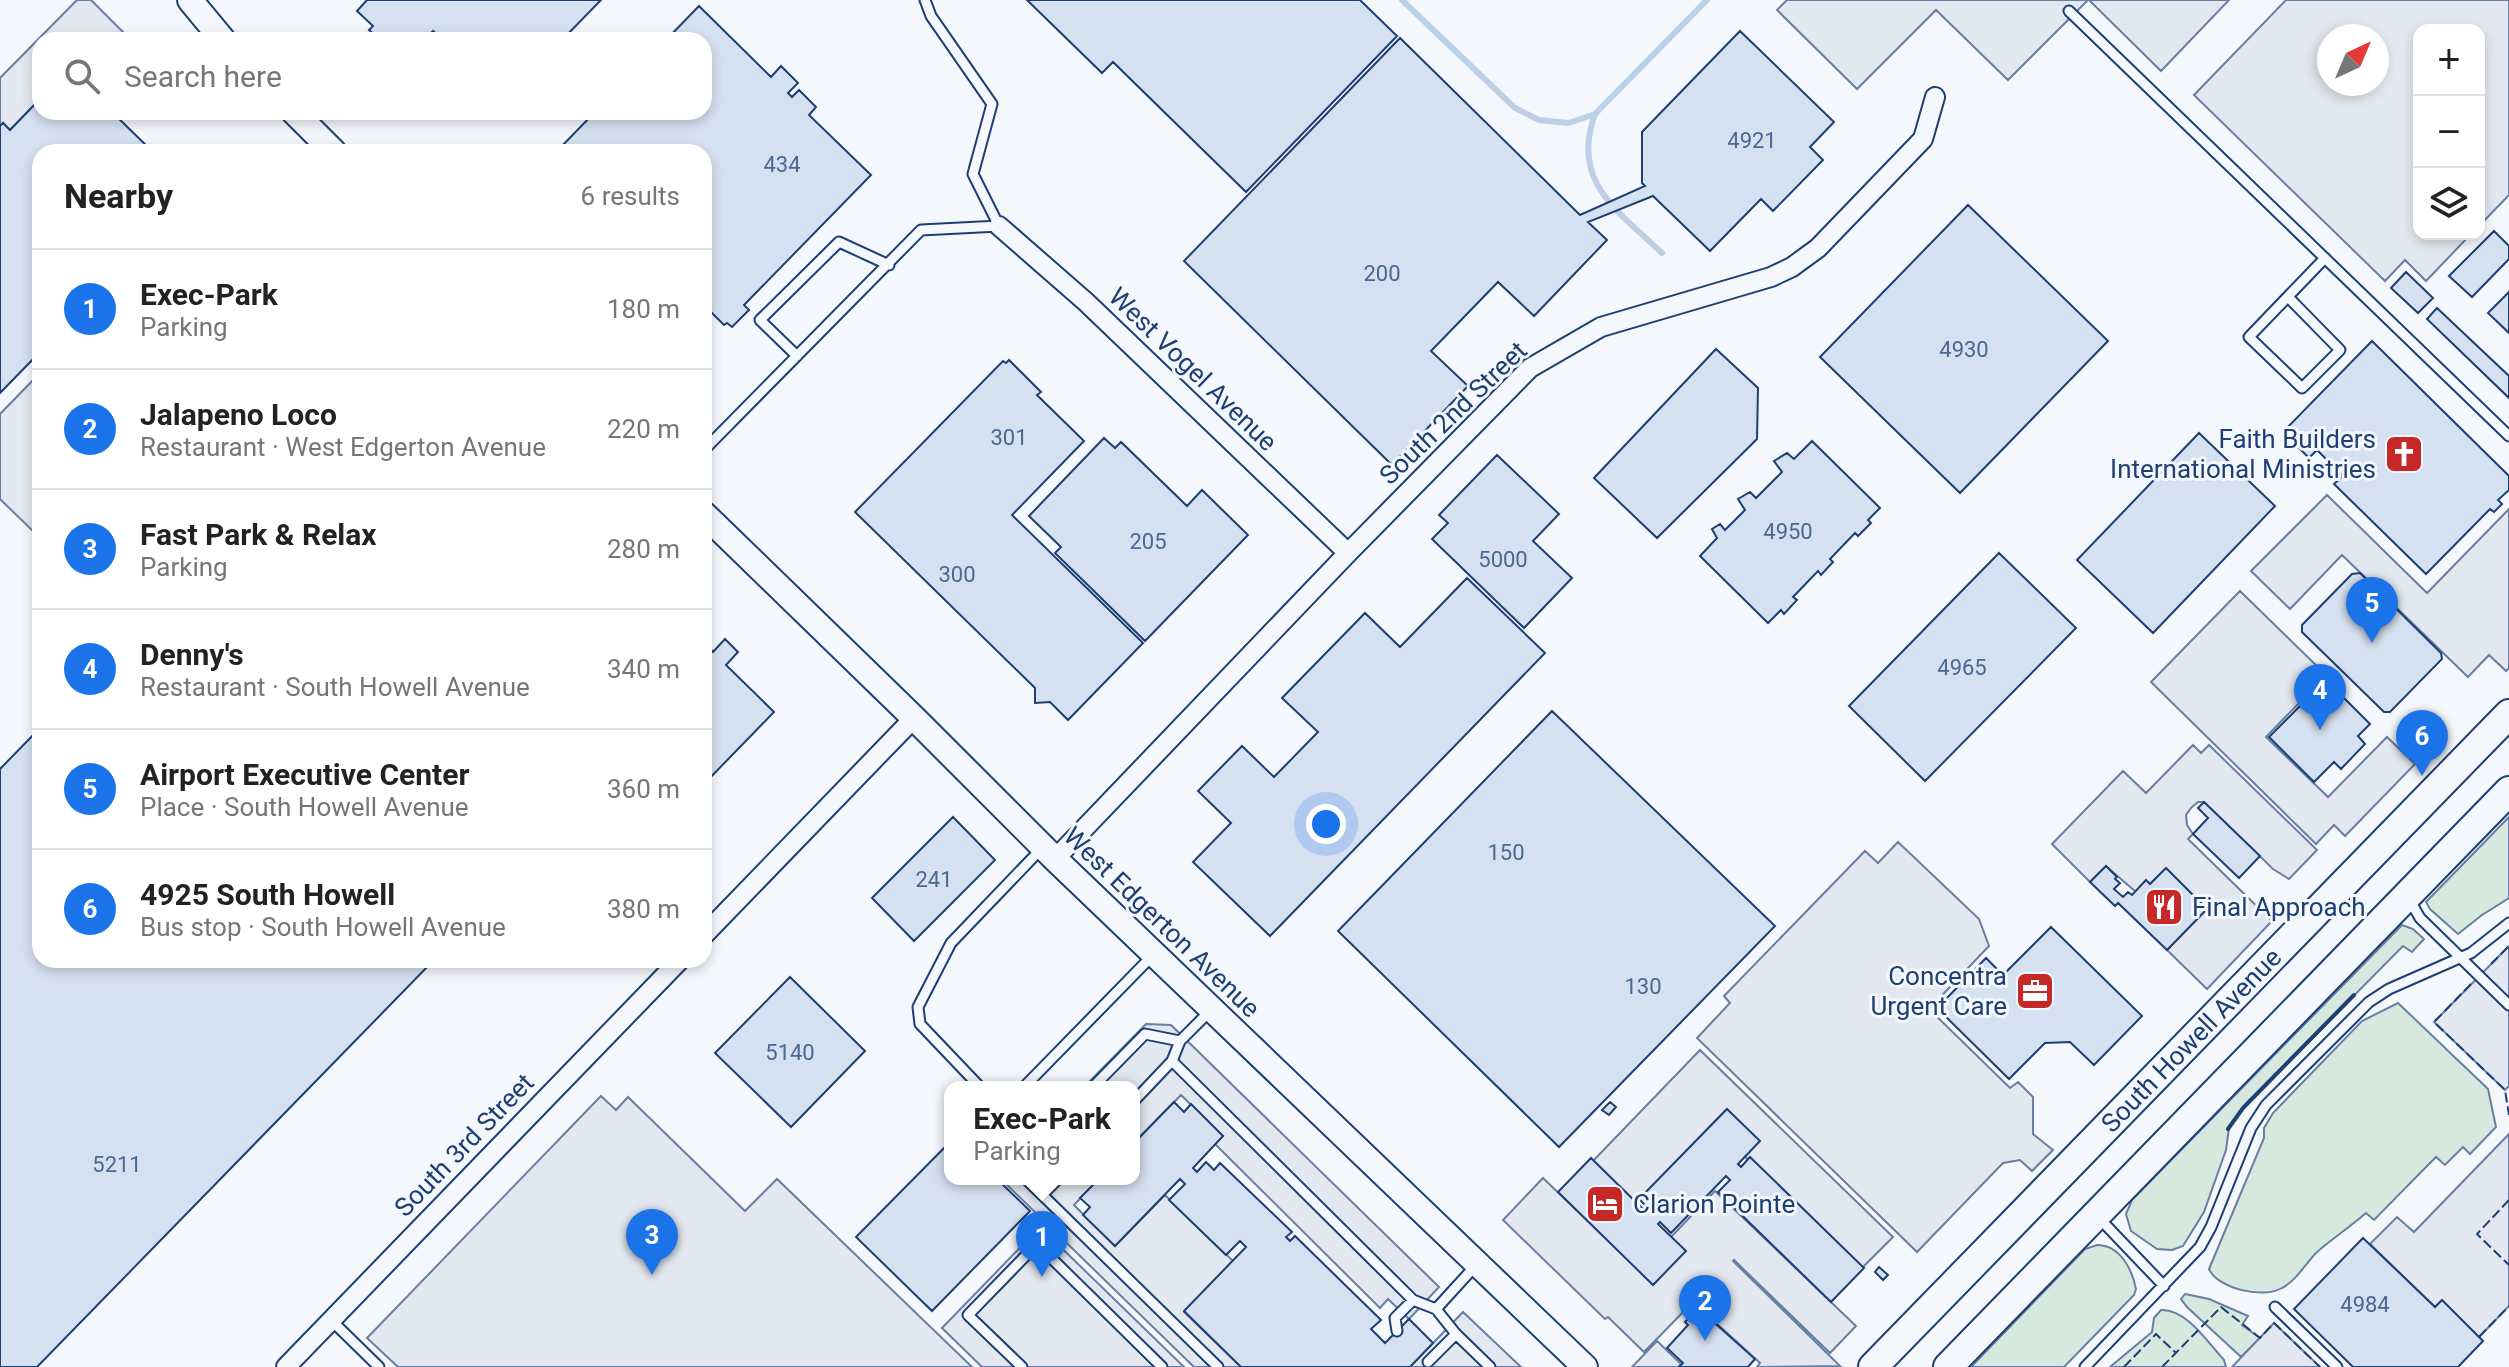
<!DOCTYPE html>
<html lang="en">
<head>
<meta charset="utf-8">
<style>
  body { margin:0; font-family:Roboto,sans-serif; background:#f6f6f6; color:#222 }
  .controls { position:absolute; right:24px; top:24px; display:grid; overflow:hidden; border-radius:16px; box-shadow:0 4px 12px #0003 }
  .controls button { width:72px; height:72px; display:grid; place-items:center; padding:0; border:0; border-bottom:2px solid #e0e0e0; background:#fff; color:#222; font:40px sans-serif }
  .compass { position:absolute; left:2317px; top:24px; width:72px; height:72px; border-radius:50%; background:#fff; box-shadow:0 4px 12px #0003; rotate:44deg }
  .you { position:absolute; left:1326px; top:824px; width:28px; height:28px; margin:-20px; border:6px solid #fff; border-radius:50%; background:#1a73e8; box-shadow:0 0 0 12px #1a73e833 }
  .badge { display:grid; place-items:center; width:52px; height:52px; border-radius:50%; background:#1a73e8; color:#fff; font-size:26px; font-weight:700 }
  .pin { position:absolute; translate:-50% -66px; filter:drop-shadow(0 2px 4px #0008) }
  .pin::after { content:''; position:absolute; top:42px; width:28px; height:24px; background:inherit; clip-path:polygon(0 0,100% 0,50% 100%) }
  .popup { position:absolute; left:944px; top:1081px; width:196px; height:104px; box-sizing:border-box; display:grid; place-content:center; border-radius:16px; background:#fff; filter:drop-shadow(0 2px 6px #0005); font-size:26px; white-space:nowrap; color:#767676 }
  .popup b { font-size:30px; color:#222 }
  .popup::after { content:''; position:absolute; left:50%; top:100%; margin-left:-16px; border:16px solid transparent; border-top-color:#fff }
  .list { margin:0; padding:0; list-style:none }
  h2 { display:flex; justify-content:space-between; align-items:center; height:104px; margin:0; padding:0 32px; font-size:34px }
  h2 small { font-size:26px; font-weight:400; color:#767676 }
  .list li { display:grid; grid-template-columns:52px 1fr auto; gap:24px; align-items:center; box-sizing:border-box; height:120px; padding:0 32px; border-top:2px solid #e0e0e0 }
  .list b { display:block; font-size:30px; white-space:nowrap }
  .list p { margin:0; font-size:26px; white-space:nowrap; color:#767676 }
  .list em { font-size:26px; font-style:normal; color:#767676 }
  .icon { flex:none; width:44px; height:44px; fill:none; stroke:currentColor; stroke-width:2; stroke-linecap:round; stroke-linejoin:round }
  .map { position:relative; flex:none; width:2509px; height:1367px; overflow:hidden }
  .search { position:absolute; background:#fff; box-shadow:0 4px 12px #0003; left:32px; top:32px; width:680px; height:88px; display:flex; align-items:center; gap:20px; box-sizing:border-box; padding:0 28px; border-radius:24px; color:#767676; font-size:30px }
  .panel { position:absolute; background:#fff; box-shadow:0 4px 12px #0003; left:32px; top:144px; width:680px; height:824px; border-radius:24px }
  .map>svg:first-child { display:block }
  .green { fill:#d7e8df; stroke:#687fa3; stroke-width:2 }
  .parking { fill:#e3e8f0; stroke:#687fa3; stroke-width:2; fill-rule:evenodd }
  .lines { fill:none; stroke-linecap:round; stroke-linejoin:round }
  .stream { stroke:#bed0e5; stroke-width:6 }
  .building { fill:#d5e0f0; stroke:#1d3f73; stroke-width:2 }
  .lane-casing { stroke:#1d3f73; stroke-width:13 }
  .street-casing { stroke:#1d3f73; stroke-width:22 }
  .secondary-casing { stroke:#1d3f73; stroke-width:28 }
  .primary-casing { stroke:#1d3f73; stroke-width:32 }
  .lane { stroke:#f4f7fb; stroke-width:9 }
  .street { stroke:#f4f7fb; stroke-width:18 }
  .secondary { stroke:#f4f7fb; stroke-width:24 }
  .primary { stroke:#f4f7fb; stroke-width:28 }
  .fence { stroke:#1d3f73; stroke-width:2; stroke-dasharray:10 4; stroke-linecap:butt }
  .wall { stroke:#1d3f73; stroke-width:4 }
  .labels { text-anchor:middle; stroke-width:6; stroke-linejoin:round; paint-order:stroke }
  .number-label { font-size:22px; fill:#4b6792 }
  .street-label { font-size:26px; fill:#1d3f73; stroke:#f4f7fb }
  .poi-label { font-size:26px; fill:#1d3f73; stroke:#f4f7fb; text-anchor:end }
</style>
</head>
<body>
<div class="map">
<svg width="2509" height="1367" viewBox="0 0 2509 1367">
  <rect width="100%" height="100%" fill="#f4f7fb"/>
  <path class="green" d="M2509 817V898L2482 915 2458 934 2430 909 2426 902Z
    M2402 925 2413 929 2424 939 2412 952 2403 946 2243 1108 2229 1128 2226 1150 2204 1212 2183 1246 2172 1250 2157 1249 2131 1231 2126 1214 2132 1200Z
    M2398 1003 2488 1089 2496 1127 2470 1154 2463 1147 2445 1165 2436 1157 2374 1220 2366 1213C2350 1227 2333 1238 2317 1252 2306 1263 2296 1281 2282 1288 2263 1299 2218 1289 2209 1269L2264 1138V1128L2273 1113 2362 1021Z
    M2097 1245C2120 1245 2132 1269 2136 1289L2134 1295 2064 1367H1971L2085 1249Z
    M2185 1294 2209 1299 2248 1316 2242 1325 2260 1338 2242 1356H2240L2187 1307 2181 1299Z
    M2161 1310C2187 1309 2208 1343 2224 1360L2226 1367H2110L2152 1332 2154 1318Z"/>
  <path class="parking" d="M77 0H91L126 35 121 40H40V99L10 130 3 123 0 126V78Z
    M1787 0H2088L2008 80 1936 10 1857 89 1777 10Z
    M2089 0H2229L2161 71Z
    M2286 0H2509V195L2479 226V30H2419V234H2471L2426 281 2405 260 2385 281 2194 95ZM2329 36H2377V84H2329Z
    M40 373V538L0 499V414Z
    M2327 495 2427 593 2509 509V668L2506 671 2489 655 2468 677 2342 555 2290 609 2251 571Z
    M2240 591 2326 675 2266 737 2328 797 2387 737 2415 764 2345 836 2334 825 2316 844 2151 682Z
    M2193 745 2201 753 2209 745 2317 850 2289 879 2273 869 2204 802H2198L2191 808 2186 815 2187 825 2193 834 2188 839 2272 921 2207 989 2167 950 2207 909 2166 869 2150 884 2136 892 2106 866 2090 882 2052 844 2123 771 2146 793Z
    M1898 842 1979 919 1989 946 1929 1009 2010 1088 2018 1082 2033 1097V1134L2053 1150 2032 1171 2020 1160 2003 1163 1917 1252 1697 1038 1730 1003 1724 996 1865 851 1878 863Z
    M2509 946V1086L2505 1090 2434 1022Z
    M1146 1024 1171 1025 1439 1287 1409 1319 1388 1299 1380 1308 1215 1144 1223 1136 1181 1095 1134 1143V1087H1084Z
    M1700 1050 1893 1237 1861 1269 1744 1156 1757 1142 1725 1111 1635 1204 1592 1162Z
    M601 1096 616 1110 628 1097 745 1211 777 1179 972 1367H398L367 1338Z
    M2509 1134V1306L2479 1337 2442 1301 2435 1307 2370 1244 2397 1217 2414 1232Z
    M1543 1178 1653 1284 1670 1238 1715 1191 1856 1326 1830 1353 1734 1260 1733 1261 1840 1366 1757 1367 1760 1363 1693 1302 1644 1352 1608 1317 1605 1319 1503 1220Z
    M1001 1179H1099L1074 1205 1115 1246 1165 1195 1233 1261 1184 1312 1241 1367H1194Z
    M1040 1227 1184 1367H982L942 1328Z
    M1463 1312 1521 1367H1410Z
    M2274 1323 2320 1367H2232Z
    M1657 1341 1681 1364 1678 1367H1632Z"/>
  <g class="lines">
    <path class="stream" d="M1402 0 1515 108 1539 120 1569 123 1595 114 1707 0
      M1595 114C1570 182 1618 211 1662 253"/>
  </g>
  <path class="building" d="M367 0H601L562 40H443L433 31 425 40H380L369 30 373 26 357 11Z
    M1027 0H1360L1397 36 1246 192 1113 62 1102 73Z
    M699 6 771 77 781 66 798 83 788 93 792 97 799 90 816 107 809 115 871 175 744 305 749 310 732 327 727 323 724 325 704 305V152H556L595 112H704V40H666Z
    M1740 31 1834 122 1810 147 1823 160 1773 211 1761 199 1710 251 1653 196 1588 222 1607 240 1534 316 1498 282 1431 351 1468 386 1392 465 1184 261 1400 38 1580 215 1645 186 1642 183V132Z
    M40 99V112H112L153 152H40V352L0 393V126L3 123 10 130Z
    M1968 205 2108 341 1960 493 1820 357Z
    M2494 231 2509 246V259L2472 297 2449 276Z
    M2406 272 2433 298 2418 313 2391 288Z
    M2509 292V333L2488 313Z
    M2437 308 2509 376V398L2427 319Z
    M2372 341 2509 476V490L2498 500 2502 504 2494 512 2490 509 2426 574 2334 484 2343 476 2317 450 2309 458 2283 432Z
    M1716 349 1758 388 1757 439 1657 538 1594 478Z
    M1009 360 1041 392 1037 395 1084 441 1012 515 1143 643 1068 720 1050 702 1035 703V688L855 512 1003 361 1006 363Z
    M2199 433 2275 506 2153 633 2077 560Z
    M1104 438 1115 448 1121 442 1187 506 1202 490 1248 535 1145 641 1055 553 1061 547 1029 516Z
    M1812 441 1880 508 1868 520 1871 523 1858 536 1855 533 1830 559 1833 562 1821 575 1818 571 1793 597 1797 600 1784 614 1781 610 1768 623 1700 556 1717 538 1712 529 1720 524 1725 530 1745 510 1738 499 1750 492 1756 498 1782 472 1774 461 1787 453 1794 459Z
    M1497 455 1559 514 1533 541 1572 578 1524 628 1432 539 1448 523 1439 515Z
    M1999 553 2076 628 1925 781 1849 706Z
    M2360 573 2441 653 2442 659 2390 712H2384L2302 632V625L2352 574Z
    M1467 578 1545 653 1270 936 1193 862 1231 823 1198 791 1242 746 1274 777 1318 732 1282 698 1365 613 1400 647Z
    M725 639 738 652 726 665 774 712 704 784V642L713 652Z
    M2326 680 2370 724 2358 736 2365 744 2341 769 2334 762 2314 782 2269 737Z
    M1552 711 1775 926 1559 1147 1338 931Z
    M40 728V960L433 961 37 1367H0V769Z
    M2204 802 2260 856 2239 878 2193 834 2208 818 2198 808Z
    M953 817 995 860 914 941 872 898Z
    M2106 866 2117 877 2115 879 2120 883 2114 889 2123 897 2128 892 2132 895 2146 880 2150 884 2166 868 2207 909 2167 950 2118 903 2115 906 2090 882Z
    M2051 927 2142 1016 2094 1065 2070 1042 2045 1043 2009 1079 1937 1008 1986 958 2003 975Z
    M790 977 865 1051 791 1127 715 1053Z
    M1174 1102 1184 1112 1191 1104 1223 1136 1193 1168 1197 1172 1206 1162 1214 1170 1220 1163 1292 1232 1286 1237 1290 1241 1295 1236 1381 1320 1371 1329 1385 1343 1409 1319 1433 1343 1410 1367H1241L1184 1311 1246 1247 1240 1241 1226 1255 1169 1200 1185 1184 1180 1179 1115 1246 1083 1215 1090 1207 1080 1198 1099 1179H1134V1143Z
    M1610 1102 1616 1107 1609 1115 1602 1110Z
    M1727 1109 1760 1141 1738 1164 1741 1167 1750 1157 1864 1268 1831 1302 1718 1192 1730 1180 1726 1176 1671 1233 1660 1222 1658 1224 1686 1251 1653 1285 1558 1192 1591 1158 1646 1212 1649 1209 1639 1199Z
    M950 1142V1179H997L1030 1211 932 1311 856 1237Z
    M2363 1238 2435 1307 2442 1300 2483 1341 2458 1367H2353L2294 1309Z
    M1879 1267 1888 1275 1883 1280 1875 1272Z
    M1698 1308 1755 1359 1748 1367H1679L1683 1363 1667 1348 1688 1325 1685 1322Z"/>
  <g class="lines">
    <g class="lane-casing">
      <path id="lane" d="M2069 11 2509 436
        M2288 297 2340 350 2302 388 2249 337 2325 258
        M797 356 760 320 839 242 889 265
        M704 450 921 230 999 226 973 174 992 104 931 16 925 0
        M2408 897 2420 918 2509 1005
        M1172 1061 1180 1041 1212 1009
        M980 1087 920 1024 918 1007 951 943 1043 847
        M1024 1087 1153 955
        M1093 1087 1145 1034 1180 1041
        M1134 1101 1172 1061 1413 1300
        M1026 1179 1218 1367
        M1042 1195 1058 1179
        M2100 1219 2164 1286
        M2275 1307 2337 1367
        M1436 1309 1477 1264
        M331 1320 379 1367
        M1397 1331 1395 1318 1413 1300 1436 1309 1456 1334 1490 1367
        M1428 1362 1456 1334
        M1022 1367 968 1315 1037 1244 1162 1367
        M2085 1367 2200 1247 2211 1227 2251 1128 2266 1105 2369 1002 2389 989 2471 953 2509 923"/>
    </g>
    <g class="street-casing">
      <path id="street" d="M999 226 1086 302 1348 553
        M1055 859 1348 553 1530 368 1601 327 1771 277 1792 267 1818 248 1923 139 1935 97
        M704 935 914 718
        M286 1367 680 960"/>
    </g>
    <g class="secondary-casing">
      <path id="secondary" d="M190 0 223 40
        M294 112 334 152
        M704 514 914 718 1055 859 1585 1367"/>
    </g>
    <g class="primary-casing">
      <g id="primary">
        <path id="s1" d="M1873 1367 2509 714"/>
        <path d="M1948 1367 2509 791"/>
      </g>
    </g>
    <use href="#lane" class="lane"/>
    <use href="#street" class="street"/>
    <use href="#secondary" class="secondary"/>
    <use href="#primary" class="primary"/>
    <path class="fence" d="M2491 964 2509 946
      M2471 984 2434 1022 2505 1090 2509 1115
      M2509 1200 2477 1234 2509 1265
      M2479 1337 2509 1306
      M2124 1367 2156 1334 2176 1353
      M2162 1367 2221 1307 2260 1338 2274 1323 2320 1367"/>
    <path class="wall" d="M2228 1129 2243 1108 2354 995"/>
  </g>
  <defs>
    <g id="church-square" transform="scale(2)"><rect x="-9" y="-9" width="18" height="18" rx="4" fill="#c62828" stroke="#f4f7fb"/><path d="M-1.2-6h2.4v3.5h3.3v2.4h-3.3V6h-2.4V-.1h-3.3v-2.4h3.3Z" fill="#fff"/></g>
    <g id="restaurant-square" transform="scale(2)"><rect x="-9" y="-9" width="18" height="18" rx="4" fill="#c62828" stroke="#f4f7fb"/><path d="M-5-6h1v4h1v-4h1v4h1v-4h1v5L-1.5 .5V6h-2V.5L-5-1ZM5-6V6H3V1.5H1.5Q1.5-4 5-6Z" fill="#fff"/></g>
    <g id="office-square" transform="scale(2)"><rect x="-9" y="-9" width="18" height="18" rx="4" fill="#c62828" stroke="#f4f7fb"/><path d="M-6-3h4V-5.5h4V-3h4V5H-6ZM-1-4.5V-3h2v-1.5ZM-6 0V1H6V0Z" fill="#fff"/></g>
    <g id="hotel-square" transform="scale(2)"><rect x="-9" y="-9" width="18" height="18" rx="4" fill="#c62828" stroke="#f4f7fb"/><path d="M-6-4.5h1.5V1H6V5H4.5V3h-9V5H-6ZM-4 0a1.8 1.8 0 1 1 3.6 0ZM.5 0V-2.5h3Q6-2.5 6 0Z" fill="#fff"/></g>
  </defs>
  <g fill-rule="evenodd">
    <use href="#church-square" x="2404" y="454"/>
    <use href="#restaurant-square" x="2164" y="907"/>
    <use href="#office-square" x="2035" y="991"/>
    <use href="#hotel-square" x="1605" y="1204"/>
  </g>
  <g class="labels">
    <g class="number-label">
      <text x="1752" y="148">4921</text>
      <text x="782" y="172">434</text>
      <text x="1382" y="281">200</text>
      <text x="1964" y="357">4930</text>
      <text x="1009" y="445">301</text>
      <text x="1788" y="539">4950</text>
      <text x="1148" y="549">205</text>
      <text x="1503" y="567">5000</text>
      <text x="957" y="582">300</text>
      <text x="1962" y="675">4965</text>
      <text x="1506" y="860">150</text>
      <text x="934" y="887">241</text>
      <text x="1643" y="994">130</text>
      <text x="790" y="1060">5140</text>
      <text x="117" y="1172">5211</text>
      <text x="2365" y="1312">4984</text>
    </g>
    <g class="street-label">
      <text transform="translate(1193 369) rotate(44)" y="9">West Vogel Avenue</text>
      <text transform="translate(1453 413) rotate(-44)" y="9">South 2nd Street</text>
      <text transform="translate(1162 922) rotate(44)" y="9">West Edgerton Avenue</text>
      <text dy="9" stroke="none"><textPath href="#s1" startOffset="456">South Howell Avenue</textPath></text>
      <text transform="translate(464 1145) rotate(-46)" y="9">South 3rd Street</text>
    </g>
    <g class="poi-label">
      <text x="2376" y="448">Faith Builders<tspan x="2376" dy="30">International Ministries</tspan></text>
      <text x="2192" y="916" text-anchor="start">Final Approach</text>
      <text x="2007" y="985">Concentra<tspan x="2007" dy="30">Urgent Care</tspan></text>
      <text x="1633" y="1213" text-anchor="start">Clarion Pointe</text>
    </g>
  </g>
</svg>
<div class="controls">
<button>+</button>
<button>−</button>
<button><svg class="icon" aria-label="layers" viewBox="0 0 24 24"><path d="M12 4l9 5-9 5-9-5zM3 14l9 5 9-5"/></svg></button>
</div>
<svg class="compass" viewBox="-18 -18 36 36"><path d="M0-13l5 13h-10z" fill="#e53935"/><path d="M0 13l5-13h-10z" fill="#767676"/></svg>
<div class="you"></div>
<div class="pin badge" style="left:1042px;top:1277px">1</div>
<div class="popup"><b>Exec-Park</b>Parking</div>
<div class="pin badge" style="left:1705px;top:1341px">2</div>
<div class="pin badge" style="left:652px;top:1275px">3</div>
<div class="pin badge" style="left:2320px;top:730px">4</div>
<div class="pin badge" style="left:2372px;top:643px">5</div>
<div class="pin badge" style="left:2422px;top:776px">6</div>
<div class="search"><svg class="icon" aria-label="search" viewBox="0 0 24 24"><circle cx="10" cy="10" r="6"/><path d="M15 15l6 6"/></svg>Search here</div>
<section class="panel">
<h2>Nearby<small>6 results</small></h2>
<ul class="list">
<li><span class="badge">1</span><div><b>Exec-Park</b><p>Parking</p></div><em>180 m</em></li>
<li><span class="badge">2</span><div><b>Jalapeno Loco</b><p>Restaurant · West Edgerton Avenue</p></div><em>220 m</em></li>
<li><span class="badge">3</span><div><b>Fast Park &amp; Relax</b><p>Parking</p></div><em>280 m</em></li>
<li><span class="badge">4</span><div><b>Denny's</b><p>Restaurant · South Howell Avenue</p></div><em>340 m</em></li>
<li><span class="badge">5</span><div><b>Airport Executive Center</b><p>Place · South Howell Avenue</p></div><em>360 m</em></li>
<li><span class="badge">6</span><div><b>4925 South Howell</b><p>Bus stop · South Howell Avenue</p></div><em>380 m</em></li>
</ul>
</section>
</div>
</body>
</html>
